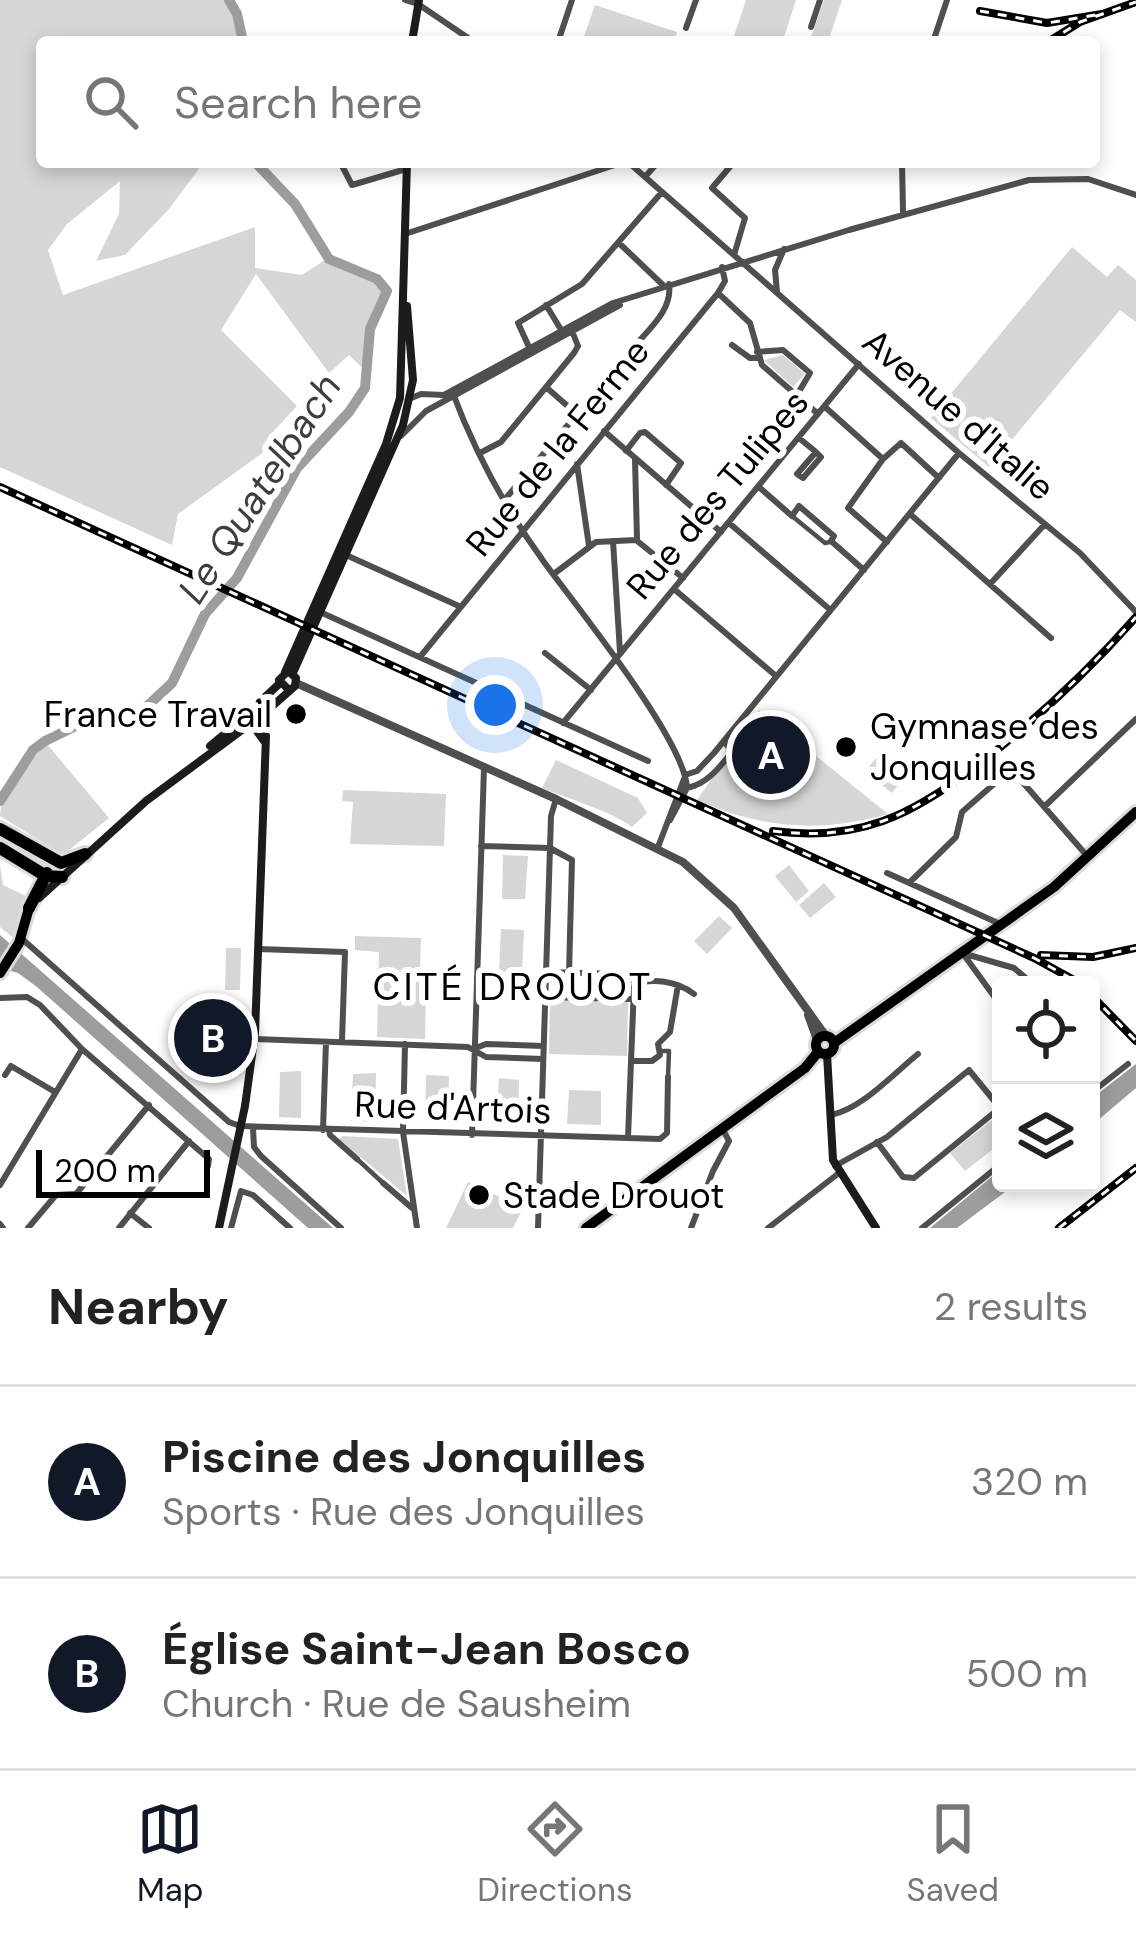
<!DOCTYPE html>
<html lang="en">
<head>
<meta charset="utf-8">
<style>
  body { margin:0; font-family:"DM Sans",sans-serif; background:#f6f6f6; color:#222 }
  .controls { position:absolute; right:36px; bottom:36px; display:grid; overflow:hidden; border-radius:12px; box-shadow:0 6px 18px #0003 }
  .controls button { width:108px; height:108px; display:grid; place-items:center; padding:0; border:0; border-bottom:3px solid #e0e0e0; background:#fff; color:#222; font:60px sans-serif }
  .scale { position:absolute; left:36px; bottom:30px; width:174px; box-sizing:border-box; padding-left:12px; border:6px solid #000; border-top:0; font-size:33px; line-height:42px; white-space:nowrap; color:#000; -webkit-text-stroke:9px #fff; paint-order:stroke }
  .you { position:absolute; left:495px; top:705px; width:42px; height:42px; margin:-30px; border:9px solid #fff; border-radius:50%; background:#1a73e8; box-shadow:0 0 0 18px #1a73e833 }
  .badge { display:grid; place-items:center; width:78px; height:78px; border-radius:50%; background:#111827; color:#fff; font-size:39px; font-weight:700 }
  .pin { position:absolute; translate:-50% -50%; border:6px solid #fff; box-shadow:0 3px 12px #0006 }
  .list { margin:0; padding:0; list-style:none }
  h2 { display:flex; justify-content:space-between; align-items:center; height:156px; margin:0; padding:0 48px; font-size:51px }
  h2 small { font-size:39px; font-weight:400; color:#767676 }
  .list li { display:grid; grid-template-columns:78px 1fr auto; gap:36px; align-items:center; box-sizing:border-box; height:192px; padding:0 48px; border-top:3px solid #e0e0e0 }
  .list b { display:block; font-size:45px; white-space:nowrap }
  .list p { margin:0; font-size:39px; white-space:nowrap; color:#767676 }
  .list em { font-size:39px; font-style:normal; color:#767676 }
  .icon { flex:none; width:66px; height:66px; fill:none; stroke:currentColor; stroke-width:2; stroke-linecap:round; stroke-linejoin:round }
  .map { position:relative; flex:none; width:1136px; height:1228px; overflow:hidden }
  .search { position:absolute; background:#fff; box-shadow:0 6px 18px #0003; left:36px; right:36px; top:36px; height:132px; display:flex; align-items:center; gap:30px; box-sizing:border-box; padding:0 42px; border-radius:12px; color:#767676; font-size:45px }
  .sheet { height:540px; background:#fff }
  nav { display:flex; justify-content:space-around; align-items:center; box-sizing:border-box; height:168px; border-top:3px solid #e0e0e0; background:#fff; font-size:33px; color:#767676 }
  nav a { display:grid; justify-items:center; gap:6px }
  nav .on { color:#111827 }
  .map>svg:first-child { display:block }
  .green { fill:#d6d6d6 }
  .water { fill:#9d9d9d }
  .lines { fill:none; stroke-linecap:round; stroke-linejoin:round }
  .river { stroke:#9d9d9d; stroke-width:10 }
  .primary-casing { stroke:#dbdbdb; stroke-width:16 }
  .trunk-casing { stroke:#dbdbdb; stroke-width:18 }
  .pedestrian { stroke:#4f4f4f; stroke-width:4.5 }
  .minor { stroke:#4f4f4f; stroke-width:6 }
  .tertiary { stroke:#4f4f4f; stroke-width:8 }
  .secondary { stroke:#1c1c1c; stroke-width:8 }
  .primary { stroke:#000; stroke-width:10 }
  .trunk { stroke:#000; stroke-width:12 }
  .rail-casing { stroke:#000; stroke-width:8 }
  .rail { stroke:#fff; stroke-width:3; stroke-dasharray:9; stroke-linecap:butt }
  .poi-dot { fill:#000; stroke:#fff; stroke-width:4.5 }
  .labels { text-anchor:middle; stroke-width:12; stroke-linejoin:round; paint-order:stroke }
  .street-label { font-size:36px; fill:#000; stroke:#fff }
  .poi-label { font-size:36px; fill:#000; stroke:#fff; text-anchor:start }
  .water-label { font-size:39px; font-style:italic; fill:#3e3e3e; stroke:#fff }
  .neighbourhood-label { font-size:39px; letter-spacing:3px; fill:#000; stroke:#fff }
</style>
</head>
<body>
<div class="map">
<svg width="1136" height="1228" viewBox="0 0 1136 1228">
  <rect width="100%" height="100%" fill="#fff"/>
  <path class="green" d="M0 0H225L235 15 240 42H42V162L203 163 169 209 125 255 96 261 119 214 120 181 67 224 48 250 63 295 255 227V268L302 275 325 260 379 285 384 297 367 328 368 373 349 355 329 373 256 274 221 330 297 406 270 435 276 443 178 514 172 545 0 467Z
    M746 0H796L783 40 732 42Z
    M824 0H842L828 42H796L811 37Z
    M595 5 677 32 674 42H582Z
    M1072 247 1107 277 1118 265 1136 280V322L1120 310 989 467 931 418Z
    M783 355 805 374 793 387 764 360Z
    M759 710 888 814C820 833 762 829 697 800Z
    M47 744 109 818 63 855 0 816C1 792 30 760 47 744Z
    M877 757 903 779 892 793 865 771Z
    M556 760 638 798 647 813 632 827C613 812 567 798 542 788Z
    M343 790 446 794 444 846 350 844 353 802 342 801Z
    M503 855 528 856 525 899H502Z
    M0 865 3 885 28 897 15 939 0 927Z
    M789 865 809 891 796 902 775 876Z
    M824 883 836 897 810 918 799 905Z
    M719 916 732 928 707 954 694 941Z
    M501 929 524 930 522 973 499 971Z
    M355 936 421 938 419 998 426 999 425 1039 377 1037 379 952 355 950Z
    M226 948H241L240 990H225Z
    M550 1000 628 1001 627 1056 549 1054Z
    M301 1071V1118L279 1117 280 1072Z
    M376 1073 375 1122 351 1121 353 1074Z
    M426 1075 449 1076 448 1122 425 1121Z
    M499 1078 519 1080 518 1125H496Z
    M569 1090 601 1091V1125L567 1124Z
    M992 1120 1001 1131V1143L965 1171 950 1153Z
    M342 1136 398 1139 407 1196 339 1139Z
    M468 1182 523 1208 513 1228H446Z"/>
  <path class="water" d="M0 935 333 1228H308L37 987 18 973 0 968Z
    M1136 1064V1088L1091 1126V1099Z
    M1001 1169V1183H1017L957 1228H930Z"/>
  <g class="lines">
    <path class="river" d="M229 0 237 14 243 42
      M0 801 33 750 45 741 92 718 142 711 172 683 205 614 237 578 297 468 349 412 365 388 370 329 387 291 377 279 329 259 295 204 255 162"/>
    <g class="primary-casing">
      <path id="primary" d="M0 973 19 943 29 908
        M816 1045a9 9 0 1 1 18 0a9 9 0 1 1-18 0Z
        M834 1043 1054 887 1136 812
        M586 1228 805 1068 818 1052"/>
    </g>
    <g class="trunk-casing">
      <path id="trunk" d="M0 829 61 863 85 854
        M0 848 46 876 62 877
        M29 908 47 873"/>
    </g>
    <path class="pedestrian" d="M792 516 825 543 830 542
      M660 1051H669L668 1077
      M357 1159 383 1183"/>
    <path class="minor" d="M405 0 418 4 474 42
      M811 27 820 0
      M686 28 696 0
      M558 42 572 0
      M933 42 947 0
      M340 162 352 185 406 169
      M628 162 959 453 1080 553 1136 612
      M902 162 903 212
      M645 177 658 162
      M405 234 624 162
      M619 243 664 286
      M734 255 745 218 712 188 734 162
      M777 292 775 270 784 249
      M718 293 750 323 762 365 818 414
      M546 305 560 328
      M732 345 750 358H757
      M529 347 518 323 582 284 662 192
      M632 349C648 330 673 310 669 284
      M757 352 783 350 810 373 797 395
      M452 391C474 450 507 511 544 562 576 606 685 740 687 788L670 820
      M409 399 421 394 444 395 613 303 849 230 1029 180 1088 179 1136 195
      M825 407 883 459
      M604 431 721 532
      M401 436 426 411 620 305
      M799 438 816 452 797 474 803 478 821 457 816 452
      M626 451 640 433 645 432 681 463 666 485
      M480 453 501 442 574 353 578 346 572 331
      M635 459 637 539
      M577 464 589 546
      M759 487 792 516 799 506 834 536 831 541 864 570
      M506 498 573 419 571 409 547 388
      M910 514 1051 638
      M729 523 827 607
      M613 541 620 652
      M887 542 848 508 883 459 901 443 939 478
      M346 555 461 607
      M555 573 596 542 636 540 683 578
      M991 583 1045 524
      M674 589 776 676
      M320 612 648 761
      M545 653 591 690
      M420 657 718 293 725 281 722 267
      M563 723 859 364
      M1005 762 1088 857
      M685 775 697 771 714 753 959 453
      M687 788C707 784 719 768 732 752L724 741
      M1045 806 1136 719
      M481 846 550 848 572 860 569 973
      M658 847 684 779
      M887 873 998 923
      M909 883 956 837 962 812 1011 769
      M21 938 229 1122 240 1126 660 1139 667 1133 668 1077
      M258 949 345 952 342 1041
      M962 953 1014 968 1034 985
      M964 955 1001 1006
      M546 972 620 974 636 982
      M477 977 545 979
      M545 997 631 999
      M0 998 27 997 40 1005 82 1049 209 1159 208 1166
      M255 1039 468 1047 486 1057 543 1059
      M405 1044 403 1132 417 1228
      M476 1048 486 1044 543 1046
      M631 1061H652L660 1055 658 1044 670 1032 678 985
      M5 1075 11 1066 55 1092
      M1091 1093 1128 1064
      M831 1115C863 1108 893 1074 918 1054
      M253 1128 254 1147 261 1156 341 1228
      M323 1130 326 1042
      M329 1130 330 1135 357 1159
      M472 1135 484 768
      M628 1138 634 986C650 976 679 982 694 994
      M877 1142 903 1177 914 1178 1001 1107
      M835 1166 887 1137 969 1070 1000 1108
      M383 1183 412 1208
      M0 1185 82 1049
      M130 1213 149 1228
      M0 1224 3 1228
      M28 1228 56 1195 76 1194 149 1105
      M119 1228 189 1141
      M231 1228 241 1191 253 1195 290 1228
      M538 1228 551 816 556 799
      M691 1228 713 1171 729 1141 722 1128
      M768 1228 839 1173
      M922 1228 1001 1164"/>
    <path class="tertiary" d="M296 683 556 799 683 862 734 908 826 1036
      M808 1015 817 1040"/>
    <path class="secondary" d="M412 42 419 0
      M285 672 386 444 400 398 407 162
      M293 673 403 425 413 380 407 306
      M252 709 279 684
      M260 717 295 686 296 678 288 671 279 680 288 689
      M242 724 241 717 246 710H255L260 717
      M254 727 264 741
      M210 746 241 720
      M39 898 146 801 246 727
      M827 1054 833 1160 876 1228
      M219 1228 245 1106 255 1033 266 736 260 720"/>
    <use href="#primary" class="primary"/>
    <use href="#trunk" class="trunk"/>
    <g class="rail-casing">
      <path id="rail" d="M980 11 1047 23 1102 14
        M1048 42 1080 22 1136 2
        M0 487 1034 958 1083 985
        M773 831C811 836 847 834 883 821 962 793 1080 681 1136 617
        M1041 955 1093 957 1136 948
        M1091 995 1136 1041
        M1059 1228 1136 1168"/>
    </g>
    <use href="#rail" class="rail"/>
  </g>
  <g class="poi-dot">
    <circle cx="296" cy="714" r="12"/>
    <circle cx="846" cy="747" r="12"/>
    <circle cx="479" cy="1195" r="12"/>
  </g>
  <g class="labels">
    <g class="street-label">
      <text transform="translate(959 414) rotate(41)" y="13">Avenue d'Italie</text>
      <text transform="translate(557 447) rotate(-51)" y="13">Rue de la Ferme</text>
      <text transform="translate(717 494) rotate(-50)" y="13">Rue des Tulipes</text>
      <text transform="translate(453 1107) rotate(2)" y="13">Rue d'Artois</text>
    </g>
    <g class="poi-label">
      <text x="272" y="727" text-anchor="end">France Travail</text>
      <text x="870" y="739">Gymnase des<tspan x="870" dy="41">Jonquilles</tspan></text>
      <text x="503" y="1208">Stade Drouot</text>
    </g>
    <g class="water-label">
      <text transform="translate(259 488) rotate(-57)" y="14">Le Quatelbach</text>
    </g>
    <g class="neighbourhood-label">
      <text x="513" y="1000">CITÉ DROUOT</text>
    </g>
  </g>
</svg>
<div class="controls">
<button><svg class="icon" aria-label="locate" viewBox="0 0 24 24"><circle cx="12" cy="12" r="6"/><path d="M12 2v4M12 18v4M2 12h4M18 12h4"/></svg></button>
<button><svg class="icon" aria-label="layers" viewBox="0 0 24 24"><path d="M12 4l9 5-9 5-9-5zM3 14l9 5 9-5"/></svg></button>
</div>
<div class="scale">200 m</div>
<div class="you"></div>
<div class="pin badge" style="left:771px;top:755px">A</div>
<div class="pin badge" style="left:213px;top:1038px">B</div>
<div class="search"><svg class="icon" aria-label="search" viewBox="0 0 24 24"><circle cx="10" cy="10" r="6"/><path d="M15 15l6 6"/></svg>Search here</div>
</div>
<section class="sheet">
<h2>Nearby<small>2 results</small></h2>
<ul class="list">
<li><span class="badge">A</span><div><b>Piscine des Jonquilles</b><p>Sports · Rue des Jonquilles</p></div><em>320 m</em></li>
<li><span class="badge">B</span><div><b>Église Saint-Jean Bosco</b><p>Church · Rue de Sausheim</p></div><em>500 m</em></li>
</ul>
</section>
<nav>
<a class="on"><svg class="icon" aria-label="map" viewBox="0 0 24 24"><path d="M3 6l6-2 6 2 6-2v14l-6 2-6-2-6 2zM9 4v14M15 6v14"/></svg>Map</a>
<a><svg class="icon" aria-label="directions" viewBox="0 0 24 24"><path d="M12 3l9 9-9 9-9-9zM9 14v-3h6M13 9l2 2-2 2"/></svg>Directions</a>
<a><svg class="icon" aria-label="saved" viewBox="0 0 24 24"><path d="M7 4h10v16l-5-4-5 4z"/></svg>Saved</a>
</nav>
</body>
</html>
